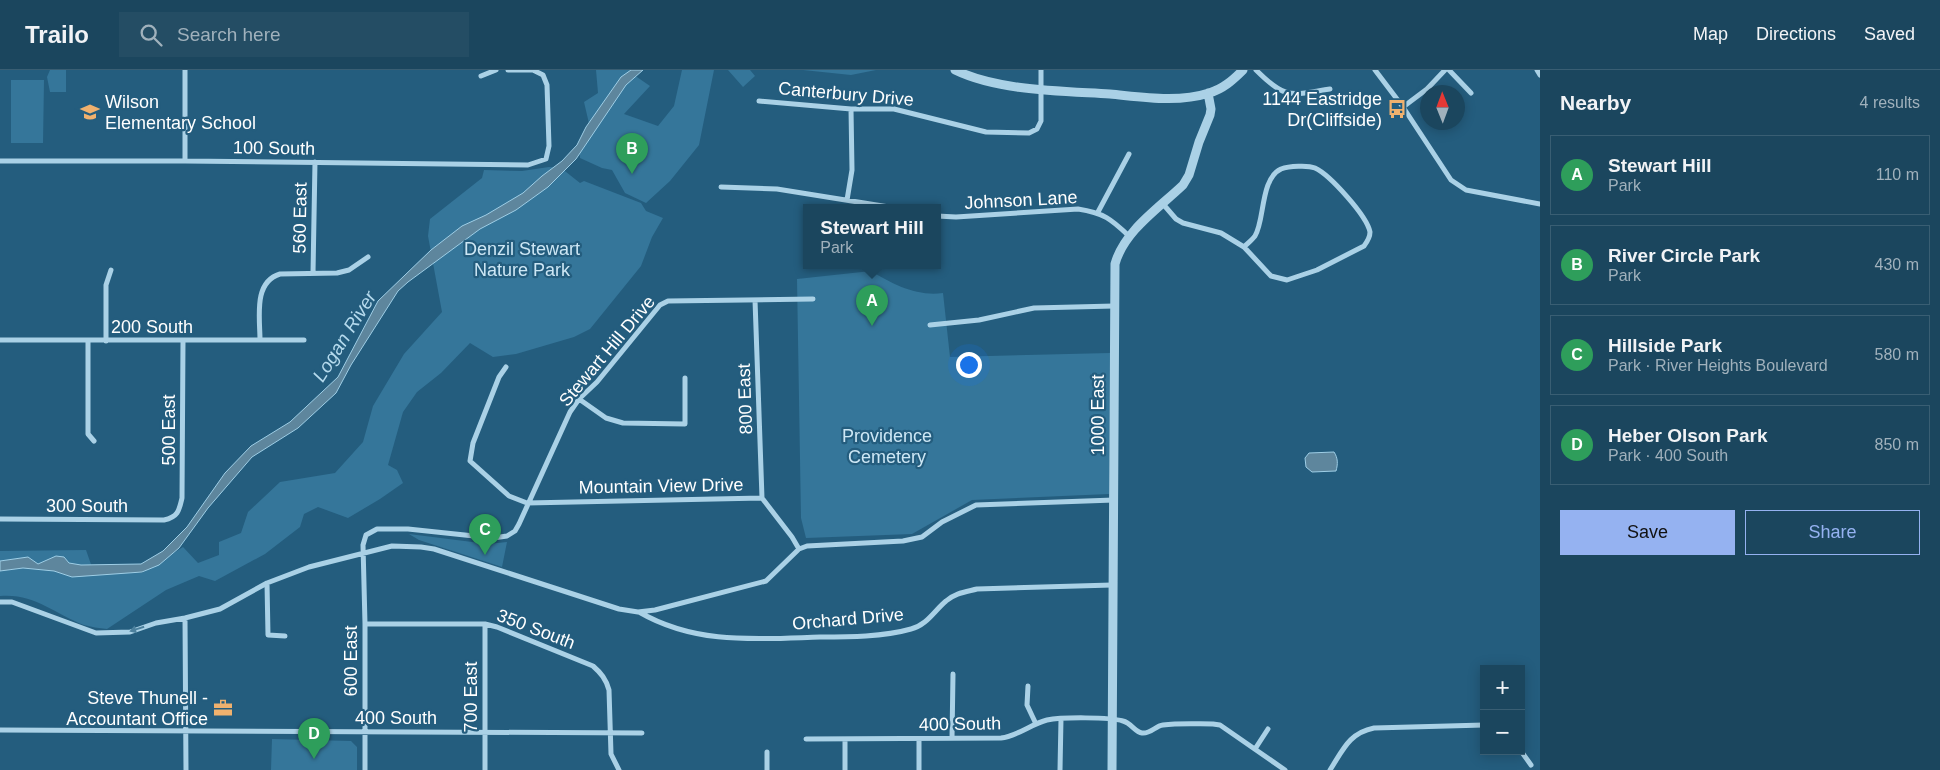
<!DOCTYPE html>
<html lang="en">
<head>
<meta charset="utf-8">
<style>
  body { margin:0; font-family:Helvetica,sans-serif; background:#244d64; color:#f1f3f6 }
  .controls { position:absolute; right:15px; bottom:15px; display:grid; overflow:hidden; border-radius:0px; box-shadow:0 2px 12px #0003 }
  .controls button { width:45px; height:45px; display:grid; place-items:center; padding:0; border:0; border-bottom:1px solid #395e73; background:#1b465e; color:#f1f3f6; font:25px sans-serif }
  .compass { position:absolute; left:1420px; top:15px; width:45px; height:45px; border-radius:50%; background:#1b465e; box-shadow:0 2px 12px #0003; rotate:359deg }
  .you { position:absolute; left:968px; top:294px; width:18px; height:18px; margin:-12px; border:4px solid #fff; border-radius:50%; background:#1a73e8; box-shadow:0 0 0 8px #1a73e833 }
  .badge { display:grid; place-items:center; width:32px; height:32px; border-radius:50%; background:#95b2f1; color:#fff; font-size:16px; font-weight:700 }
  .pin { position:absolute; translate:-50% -41px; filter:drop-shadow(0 1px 2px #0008) }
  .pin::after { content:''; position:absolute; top:26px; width:18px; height:15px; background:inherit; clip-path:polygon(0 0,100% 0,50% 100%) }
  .popup { position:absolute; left:803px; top:134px; width:138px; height:65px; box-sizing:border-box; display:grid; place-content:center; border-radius:0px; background:#1b465e; filter:drop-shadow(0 1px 4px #0005); font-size:16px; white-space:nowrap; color:#a0b1bc }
  .popup b { font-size:19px; color:#f1f3f6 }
  .popup::after { content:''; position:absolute; left:50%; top:100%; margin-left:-10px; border:10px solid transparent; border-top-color:#1b465e }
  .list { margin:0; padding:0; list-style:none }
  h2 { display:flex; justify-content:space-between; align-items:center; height:65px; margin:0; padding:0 20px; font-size:21px }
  h2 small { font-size:16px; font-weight:400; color:#a0b1bc }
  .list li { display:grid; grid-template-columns:32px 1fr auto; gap:15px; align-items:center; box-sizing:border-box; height:80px; margin:0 10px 10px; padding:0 10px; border:1px solid #395e73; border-radius:0px }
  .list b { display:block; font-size:19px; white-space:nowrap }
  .list p { margin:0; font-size:16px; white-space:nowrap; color:#a0b1bc }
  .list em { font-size:16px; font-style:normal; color:#a0b1bc }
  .actions { display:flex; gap:10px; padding:15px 20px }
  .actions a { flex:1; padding:11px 0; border:1px solid #95b2f1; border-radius:0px; text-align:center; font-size:18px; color:#95b2f1 }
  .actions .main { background:#95b2f1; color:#111 }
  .icon { flex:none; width:28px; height:28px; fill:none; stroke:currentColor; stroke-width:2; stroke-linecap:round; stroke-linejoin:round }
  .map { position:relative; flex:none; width:1540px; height:700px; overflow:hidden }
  header { display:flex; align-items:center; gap:30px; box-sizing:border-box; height:70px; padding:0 25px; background:#1b465e; border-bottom:1px solid #395e73 }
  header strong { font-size:24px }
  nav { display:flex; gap:28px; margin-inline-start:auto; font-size:18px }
  .search { width:350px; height:45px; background:#244d64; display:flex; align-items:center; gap:12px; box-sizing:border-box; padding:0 18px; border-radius:0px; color:#a0b1bc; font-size:19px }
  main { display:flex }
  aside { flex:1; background:#1b465e }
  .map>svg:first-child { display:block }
  .green { fill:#35769a }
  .water { fill:#5e869d; stroke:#9ecee6 }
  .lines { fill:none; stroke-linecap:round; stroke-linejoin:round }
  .minor { stroke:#aad1e6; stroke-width:5 }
  .tertiary { stroke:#aad1e6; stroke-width:9 }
  .oneway { fill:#4c809d }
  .labels { text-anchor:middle; stroke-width:4.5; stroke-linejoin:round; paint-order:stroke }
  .street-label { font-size:18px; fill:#fff; stroke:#245d7e }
  .poi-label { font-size:18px; fill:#fff; stroke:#245d7e; text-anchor:end }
  .park-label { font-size:18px; fill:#cde7f5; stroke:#245d7e }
  .water-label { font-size:19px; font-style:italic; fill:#b5daed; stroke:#245d7e }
</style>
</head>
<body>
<header>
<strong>Trailo</strong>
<div class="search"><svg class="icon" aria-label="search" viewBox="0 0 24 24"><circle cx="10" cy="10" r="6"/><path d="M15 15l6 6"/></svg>Search here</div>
<nav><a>Map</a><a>Directions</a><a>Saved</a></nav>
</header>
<main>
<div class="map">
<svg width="1540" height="700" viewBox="0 0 1540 700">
  <rect width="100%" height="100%" fill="#245d7e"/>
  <path class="green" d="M50 0H66V22H50L47 7Z
    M596 0H637L634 5 650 16 624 44 658 56 674 36 682 0H714L699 75 670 111 646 133 625 123 612 100 602 98 580 88 579 78 591 62 584 32 598 23Z
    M728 0H750L755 6 743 17Z
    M803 0H876L851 5Z
    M11 10H44L43 73H11Z
    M549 97 561 98 580 113 584 111 641 133 646 141 663 148 652 167 641 196 590 259 574 267 516 284 493 287 470 273 441 303 417 322 403 342 388 395 397 400 403 413 380 429 348 448 318 437 304 444 300 457 265 484 215 511 199 506 166 520 107 559C99 558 91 557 84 555 53 543 34 523 0 526V481L86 480 94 503H142L183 477 198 493 219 485V472L241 463 248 442 280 412 335 403 363 372 373 336 404 284 442 242 428 166 430 149 482 108 484 100 522 101Z
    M871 201C892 214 918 227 943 223L950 287 1110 283 1109 424 972 430 912 464 806 468 801 448 797 209Z
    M409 464 488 474 507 472 502 497 419 470Z
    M272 669 351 671 357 677V700H271Z"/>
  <path class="water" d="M631 0H643L626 15 576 89 548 117 516 140 480 159 408 212 398 221 351 295 336 323 298 358 252 387 208 438 179 478 159 495 142 502 72 507 54 501 23 498 0 501V491L28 487 38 494 56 486 64 487 69 493 81 495 141 494 163 481 187 457 225 403 251 376 290 352 338 307 378 231 431 180 462 156 486 145 523 123 542 106 562 91 577 75 586 57 621 7Z
    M1334 382C1338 388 1338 394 1336 401L1312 402 1306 397 1305 388 1309 383Z"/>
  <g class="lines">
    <path class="minor" d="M1256 0C1286 30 1290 25 1330 19
      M1375 0 1403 37 1451 110 1466 120 1540 134
      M1449 0 1471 23
      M1537 0 1540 5
      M481 6 496 0
      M759 31 851 39H894L986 62 1029 63 1037 59 1041 51V0
      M1403 37 1427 19 1445 0
      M0 91H185L528 95 546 89 549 76 547 15 543 5 533 0H508
      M185 91V0
      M721 117 777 119 889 137
      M847 130 852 100 851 39
      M1163 134 1176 149 1183 153 1221 163 1244 177 1271 206 1287 210 1317 200 1364 176C1367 172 1370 168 1370 162 1367 146 1330 105 1315 98 1308 95 1289 96 1281 99 1260 109 1265 150 1255 166 1252 170 1247 174 1244 177
      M1098 142 1129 84
      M937 146 956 147 1078 139C1104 143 1111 149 1129 166
      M313 203 315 92
      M755 230 762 428
      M930 255 979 250 1034 238 1114 236
      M0 270H304
      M260 270C260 248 253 212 280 204L337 203 349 200 368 187
      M88 271V364L94 371
      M106 271V215L111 200
      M506 297 499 307 473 373 470 391 509 426 527 433 762 428 792 467 799 479
      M579 329 606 348 623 353 685 354V308
      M0 449 164 450C178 447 179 441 182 428L183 271
      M267 513 268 565 285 566
      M0 532H12L96 563 130 562 156 553 185 548 220 539 267 513 309 497 392 476 421 477 434 479 619 539 638 542 655 540 766 511 799 479 807 476 903 471 922 467 942 452 976 435 1114 430
      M639 542C696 575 756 569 820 567 849 567 883 567 911 559 927 555 934 541 946 531 955 523 965 522 977 519L1112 515
      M185 548 186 700
      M365 554H485L497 557 593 596C601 603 606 609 609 620L611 684 619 700
      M485 554V700
      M1028 616 1027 635 1036 654
      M0 660 642 663
      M952 668 953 604
      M806 669 1001 668C1018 666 1031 654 1047 650 1061 647 1110 647 1123 651 1131 653 1135 662 1142 663 1151 664 1155 656 1163 655 1179 653 1196 654 1213 654L1220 655 1285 700
      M845 669V700
      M919 669V700
      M1255 679 1268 659
      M1521 681 1531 695
      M767 682V700
      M365 700V554L363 475 366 465 377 459H408L493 468 507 466 515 461 519 454 570 342 579 329 597 312 660 235 668 231 813 229
      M1060 700 1061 649
      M1330 700C1343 680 1349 663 1374 658L1484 655"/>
    <path class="tertiary" d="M955 0C998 21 1062 21 1110 24 1142 27 1178 33 1209 23 1223 19 1233 10 1243 0
      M1112 700 1115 194C1124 161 1159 138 1183 115L1189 105 1199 72 1210 45 1211 39 1208 23"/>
  </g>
  <defs><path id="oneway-solid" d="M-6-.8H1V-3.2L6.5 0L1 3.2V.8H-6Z" transform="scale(1.25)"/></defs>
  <use class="oneway" href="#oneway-solid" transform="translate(137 559) rotate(162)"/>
  <defs>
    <g id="bus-bare" transform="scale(1.5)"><path d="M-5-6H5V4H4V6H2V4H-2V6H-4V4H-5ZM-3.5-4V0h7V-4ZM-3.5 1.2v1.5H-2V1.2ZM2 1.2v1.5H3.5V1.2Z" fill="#f0b16e" stroke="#245d7e" stroke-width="2.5" paint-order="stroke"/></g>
    <g id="school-bare" transform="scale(1.5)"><path d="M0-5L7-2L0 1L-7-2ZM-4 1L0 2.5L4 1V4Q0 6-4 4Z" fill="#f0b16e" stroke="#245d7e" stroke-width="2.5" paint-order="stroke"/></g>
    <g id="office-bare" transform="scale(1.5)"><path d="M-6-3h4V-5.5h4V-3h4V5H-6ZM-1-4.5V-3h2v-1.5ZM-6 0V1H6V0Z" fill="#f0b16e" stroke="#245d7e" stroke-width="2.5" paint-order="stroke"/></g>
  </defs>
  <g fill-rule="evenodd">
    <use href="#bus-bare" x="1397" y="39"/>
    <use href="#school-bare" x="90" y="42"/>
    <use href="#office-bare" x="223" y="638"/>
  </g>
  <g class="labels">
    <g class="street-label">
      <text transform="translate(846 24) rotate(5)" y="6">Canterbury Drive</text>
      <text transform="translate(274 78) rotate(1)" y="6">100 South</text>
      <text transform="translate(1021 130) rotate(-3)" y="6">Johnson Lane</text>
      <text transform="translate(300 148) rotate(-89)" y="6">560 East</text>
      <text x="152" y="263">200 South</text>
      <text transform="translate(607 281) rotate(-50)" y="6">Stewart Hill Drive</text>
      <text transform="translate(745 329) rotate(-92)" y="6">800 East</text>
      <text transform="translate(1098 345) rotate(-90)" y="6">1000 East</text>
      <text transform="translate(169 360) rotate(-90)" y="6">500 East</text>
      <text transform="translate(661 416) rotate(-1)" y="6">Mountain View Drive</text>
      <text x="87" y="442">300 South</text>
      <text transform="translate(848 549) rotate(-5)" y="6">Orchard Drive</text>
      <text transform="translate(536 559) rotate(21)" y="6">350 South</text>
      <text transform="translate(351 591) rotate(-90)" y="6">600 East</text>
      <text transform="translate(471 627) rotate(-90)" y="6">700 East</text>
      <text x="396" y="654">400 South</text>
      <text transform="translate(960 654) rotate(-1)" y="6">400 South</text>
    </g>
    <g class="poi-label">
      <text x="1382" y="35">1144 Eastridge<tspan x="1382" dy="21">Dr(Cliffside)</tspan></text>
      <text x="105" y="38" text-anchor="start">Wilson<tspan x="105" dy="21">Elementary School</tspan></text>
      <text x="208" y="634">Steve Thunell -<tspan x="208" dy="21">Accountant Office</tspan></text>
    </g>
    <g class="park-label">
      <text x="522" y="185">Denzil Stewart<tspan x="522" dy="21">Nature Park</tspan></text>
      <text x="887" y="372">Providence<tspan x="887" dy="21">Cemetery</tspan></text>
    </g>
    <g class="water-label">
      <text transform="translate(344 266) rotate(-58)" y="7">Logan River</text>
    </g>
  </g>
</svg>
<div class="controls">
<button>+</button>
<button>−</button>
</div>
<svg class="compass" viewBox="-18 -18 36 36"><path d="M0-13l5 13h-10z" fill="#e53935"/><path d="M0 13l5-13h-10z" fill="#a0b1bc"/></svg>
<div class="you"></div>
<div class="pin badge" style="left:872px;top:256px;background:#2e9e5b">A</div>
<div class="popup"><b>Stewart Hill</b>Park</div>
<div class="pin badge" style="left:632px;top:104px;background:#2e9e5b">B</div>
<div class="pin badge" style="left:485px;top:485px;background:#2e9e5b">C</div>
<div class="pin badge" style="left:314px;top:689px;background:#2e9e5b">D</div>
</div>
<aside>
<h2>Nearby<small>4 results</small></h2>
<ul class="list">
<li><span class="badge" style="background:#2e9e5b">A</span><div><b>Stewart Hill</b><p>Park</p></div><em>110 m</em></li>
<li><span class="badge" style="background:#2e9e5b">B</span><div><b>River Circle Park</b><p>Park</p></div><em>430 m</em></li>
<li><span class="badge" style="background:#2e9e5b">C</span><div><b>Hillside Park</b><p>Park · River Heights Boulevard</p></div><em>580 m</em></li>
<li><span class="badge" style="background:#2e9e5b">D</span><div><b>Heber Olson Park</b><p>Park · 400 South</p></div><em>850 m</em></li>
</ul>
<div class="actions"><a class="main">Save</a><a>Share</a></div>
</aside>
</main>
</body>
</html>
